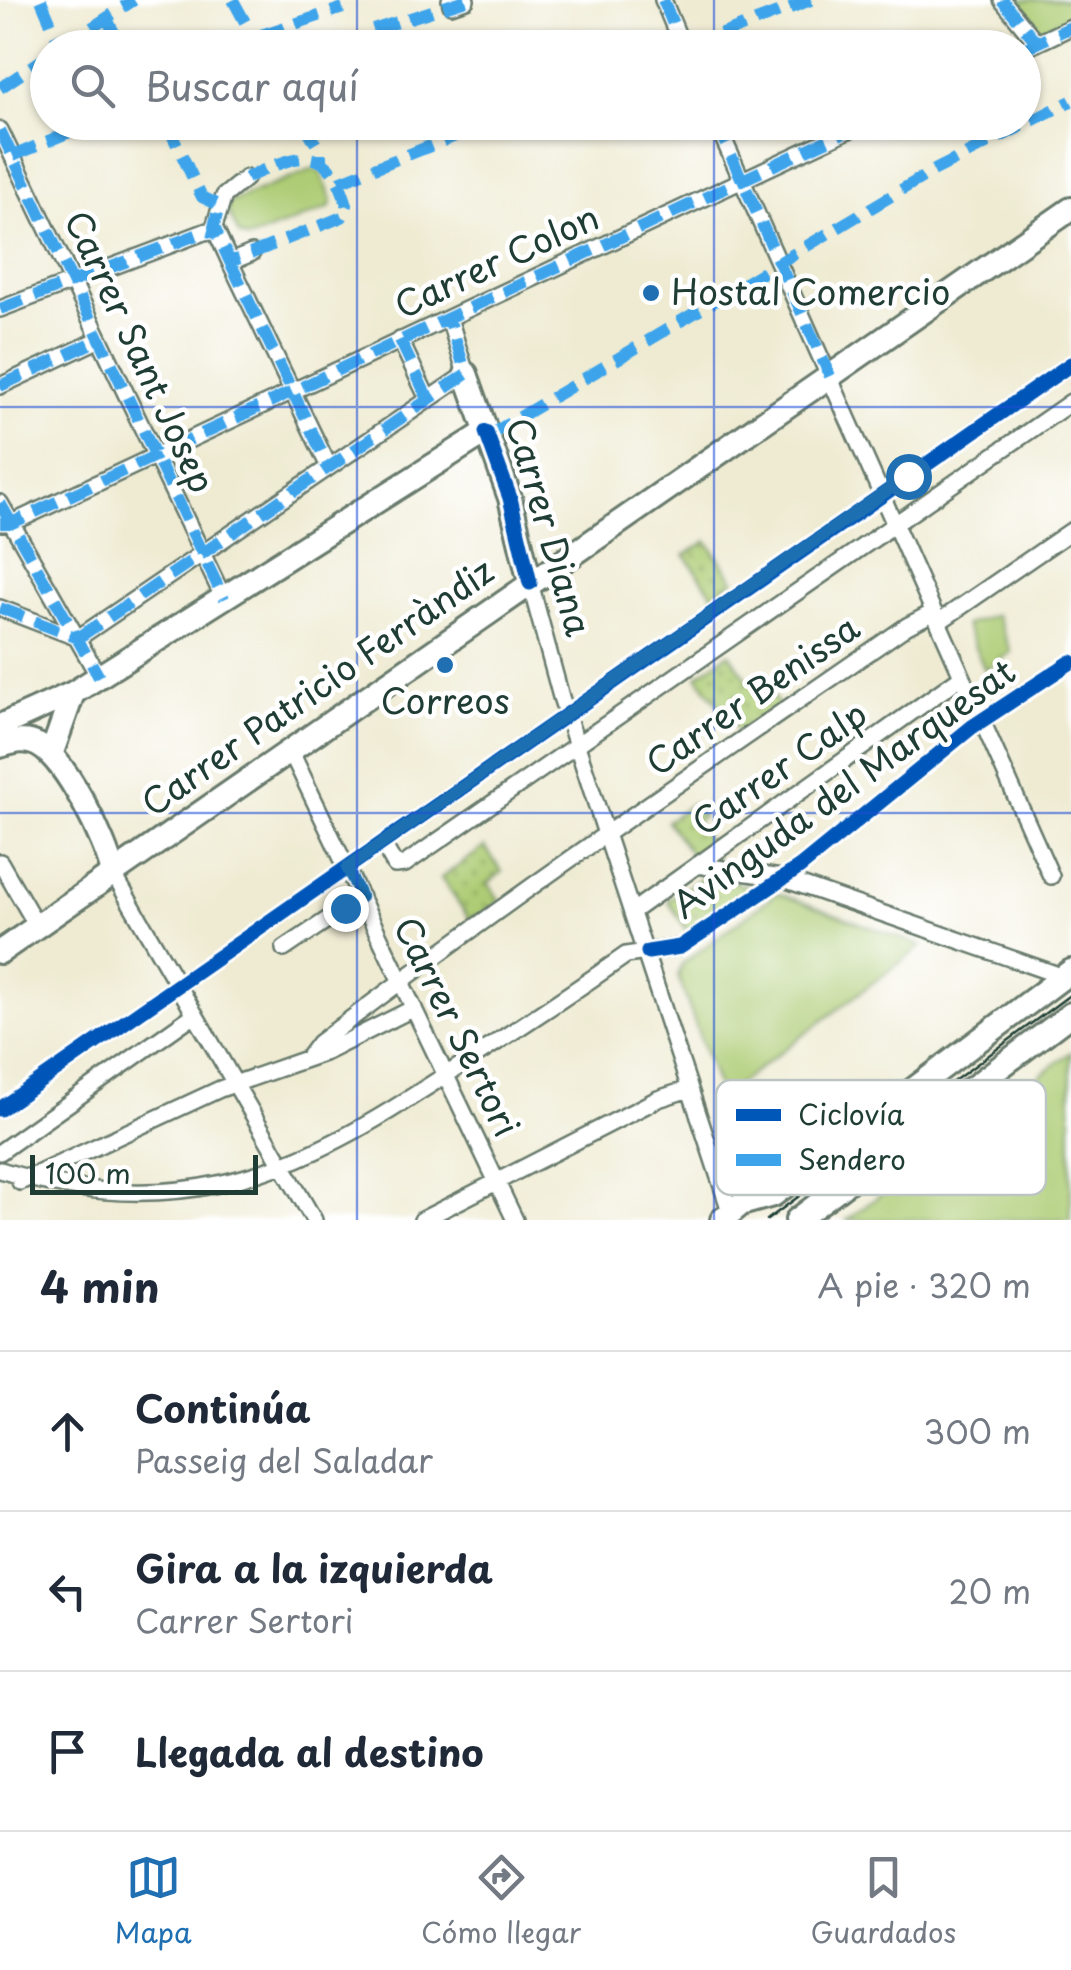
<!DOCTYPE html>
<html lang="es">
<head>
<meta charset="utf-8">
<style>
  body { margin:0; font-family:"Playpen Sans",sans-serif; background:#f2f2f3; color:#1f2937 }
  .scale { position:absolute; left:30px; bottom:25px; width:228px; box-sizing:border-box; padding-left:10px; border:5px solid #1f3d34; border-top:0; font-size:28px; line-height:35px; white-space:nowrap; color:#1f3d34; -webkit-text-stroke:8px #fff; paint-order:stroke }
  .stop { position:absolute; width:30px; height:30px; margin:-22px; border:8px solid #1f6fb2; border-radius:50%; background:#fff }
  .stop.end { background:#1f6fb2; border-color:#fff; box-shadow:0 2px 10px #0008 }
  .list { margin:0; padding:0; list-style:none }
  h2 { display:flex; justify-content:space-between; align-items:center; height:130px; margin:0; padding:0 40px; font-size:42px }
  h2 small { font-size:32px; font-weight:400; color:#747a83 }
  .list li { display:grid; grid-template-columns:65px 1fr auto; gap:30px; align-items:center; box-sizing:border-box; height:160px; padding:0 40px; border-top:2px solid #e0e1e3 }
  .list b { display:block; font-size:38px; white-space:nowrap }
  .list p { margin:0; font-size:32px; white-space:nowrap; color:#747a83 }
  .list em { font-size:32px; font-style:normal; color:#747a83 }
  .icon { flex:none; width:55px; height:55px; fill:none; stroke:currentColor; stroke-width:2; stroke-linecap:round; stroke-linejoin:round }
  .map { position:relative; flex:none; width:1071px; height:1220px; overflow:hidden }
  .search { position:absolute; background:#fff; box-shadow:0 2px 8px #0004; left:30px; right:30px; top:30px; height:110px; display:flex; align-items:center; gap:25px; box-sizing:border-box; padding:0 35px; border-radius:55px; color:#747a83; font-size:38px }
  .sheet { height:610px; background:#fff }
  nav { display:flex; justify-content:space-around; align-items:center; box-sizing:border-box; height:140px; border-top:2px solid #e0e1e3; background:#fff; font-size:28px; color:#747a83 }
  nav a { display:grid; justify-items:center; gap:5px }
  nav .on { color:#1f6fb2 }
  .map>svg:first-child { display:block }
  .grass { fill:url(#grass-dots); stroke:#668454; stroke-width:2.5 }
  .green { fill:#adcc74; stroke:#668454; stroke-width:2.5 }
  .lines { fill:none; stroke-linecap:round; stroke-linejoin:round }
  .street-casing { stroke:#687a6c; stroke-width:20 }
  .secondary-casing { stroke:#687a6c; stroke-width:28 }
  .street { stroke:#fff; stroke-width:15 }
  .secondary { stroke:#fff; stroke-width:22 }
  .tram { stroke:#1f3d34; stroke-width:2.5 }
  .quiet { stroke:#3da4eb; stroke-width:12; stroke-dasharray:25 12; stroke-linecap:butt }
  .cycleway-casing { stroke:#fff; stroke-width:21 }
  .cycleway { stroke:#0057b8; stroke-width:15 }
  .route { stroke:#1f6fb2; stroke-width:12 }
  .grid { fill:none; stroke:#1d4ed8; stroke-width:2.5; stroke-opacity:0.55 }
  .poi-dot { fill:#1f6fb2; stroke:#fff; stroke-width:4 }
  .labels { text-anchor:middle; stroke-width:9; stroke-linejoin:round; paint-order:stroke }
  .street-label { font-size:35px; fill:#1f3d34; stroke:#fff }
  .poi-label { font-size:35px; fill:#1f3d34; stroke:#fff; text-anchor:start }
  .key { fill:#fff; stroke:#bcc5c2; stroke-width:2.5 }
  .key-label { font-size:28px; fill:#1f3d34 }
</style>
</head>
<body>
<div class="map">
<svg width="1071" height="1220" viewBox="0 0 1071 1220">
  <defs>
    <pattern id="grass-dots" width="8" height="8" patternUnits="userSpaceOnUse" patternTransform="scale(2.5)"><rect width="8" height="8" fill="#adcc74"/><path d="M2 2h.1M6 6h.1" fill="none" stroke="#8ca760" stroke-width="1.8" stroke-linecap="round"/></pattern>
  </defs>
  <rect width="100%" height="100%" fill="#fff"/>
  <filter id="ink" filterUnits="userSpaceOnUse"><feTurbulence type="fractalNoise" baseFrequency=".01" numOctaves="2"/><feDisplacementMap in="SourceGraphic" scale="20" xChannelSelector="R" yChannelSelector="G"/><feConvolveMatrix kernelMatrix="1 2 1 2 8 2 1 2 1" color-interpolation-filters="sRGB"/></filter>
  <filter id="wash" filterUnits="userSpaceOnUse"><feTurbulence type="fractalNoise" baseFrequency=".0048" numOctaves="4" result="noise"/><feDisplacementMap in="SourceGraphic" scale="40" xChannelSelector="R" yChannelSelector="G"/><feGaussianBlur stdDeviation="2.25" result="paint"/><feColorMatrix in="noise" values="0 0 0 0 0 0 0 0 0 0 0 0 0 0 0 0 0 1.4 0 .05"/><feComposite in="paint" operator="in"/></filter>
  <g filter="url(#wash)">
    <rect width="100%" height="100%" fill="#efebd3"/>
    <path class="grass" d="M707 541 734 580 714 596 685 555Z
      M729 653 750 683 759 677 780 706 740 734 697 676Z
      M693 803 703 817 695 822 710 843 692 856 667 821Z
      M485 847 502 872 488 883 500 901 471 921 441 878Z
      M701 878H721L753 888 687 931 668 900Z"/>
    <path class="green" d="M1016 0H1071V16L1040 30Z
      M314 169 321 173 332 200 329 208 248 239 239 235 227 209 230 202Z
      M996 615 1011 652 985 670 965 625Z
      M777 893 922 946 721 1097 678 976 682 964Z
      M1071 1052V1220H847Z"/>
  </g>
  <g filter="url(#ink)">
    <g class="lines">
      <g class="street-casing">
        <path id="street" d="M450 0 451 5 466 0
          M663 0 683 48
          M1002 0 1037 43
          M1024 49 1071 27
          M716 122 1051 876
          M0 130 224 599
          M246 178 224 196 214 227 230 262 252 253
          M230 262 329 467
          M0 309 207 231 215 233
          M400 340 428 399
          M0 386 100 339
          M0 503 99 677
          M0 523H12L866 122
          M530 583 561 697 730 1211
          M0 608 78 638
          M940 621 1071 531
          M78 638 466 374 449 318
          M291 752 515 1220
          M383 844 395 865 405 864 1071 402
          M0 862 37 926
          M697 865 781 878 1064 977
          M113 873 314 1220
          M633 911 961 677
          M284 949 361 897
          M310 1055 319 1043C510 897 710 762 907 626L934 612
          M0 1109 1071 364
          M0 1152 195 1014
          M0 1170C161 1220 280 1183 416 1094 487 1049 558 1003 626 955L680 947 800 867 972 727 1071 662
          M20 1182 220 1089 326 1052 414 1008
          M422 1220 658 1099 689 1089"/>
      </g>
      <g class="secondary-casing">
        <path id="secondary" d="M466 374 510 498 530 583
          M0 726 73 693 486 432
          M0 746C14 742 25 738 38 745 67 760 106 842 113 873
          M51 755 73 693
          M0 952 1071 209
          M722 1220 741 1204 773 1195 1071 971
          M797 1220 1071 1014"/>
      </g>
      <use href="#street" class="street"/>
      <use href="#secondary" class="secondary"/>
      <path class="tram" d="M767 1220 1071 994"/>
      <path class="quiet" d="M41 0 61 47
        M233 0 259 48
        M663 0 683 48
        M1002 0 1037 43
        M106 17 122 48
        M373 30 466 0
        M261 35 343 8
        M61 48 134 0
        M686 48 811 0
        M1024 49 1071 27
        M0 88 48 56
        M166 122 202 197 219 205 214 227 230 262 342 217 347 205C328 139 297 155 246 178
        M303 122 321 152V159
        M716 122 830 376
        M0 130 224 599
        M13 156 93 122
        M339 182 491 122
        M230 262 329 467
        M0 309 207 231 215 233
        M400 340 428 399
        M0 386 100 339
        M488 436 933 171 1071 101
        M0 503 99 677
        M0 523H12L866 122
        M0 608 78 638
        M78 638 466 374 449 318"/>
      <g class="cycleway-casing">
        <path id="cycleway" d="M486 432 510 498 530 583
          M648 952 680 947 800 867 972 727 1071 662
          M0 1109 1071 364"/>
      </g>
      <use href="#cycleway" class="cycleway"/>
    </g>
  </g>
  <g class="lines" filter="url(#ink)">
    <path class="route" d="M345 908 361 897 347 868 908 476"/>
  </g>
  <path class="grid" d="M357 0V48M714 0V48M357 122V1220M714 122V1220M0 407H1071M0 813H1071"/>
  <g class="poi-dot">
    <circle cx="651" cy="293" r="10"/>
    <circle cx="445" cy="665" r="10"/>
  </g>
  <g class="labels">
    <g class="street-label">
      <text transform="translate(497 262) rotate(-25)" y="12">Carrer Colon</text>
      <text transform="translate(139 352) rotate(65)" y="12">Carrer Sant Josep</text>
      <text transform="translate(548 527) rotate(74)" y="12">Carrer Diana</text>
      <text transform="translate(318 688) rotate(-35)" y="12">Carrer Patricio Ferràndiz</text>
      <text transform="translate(753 696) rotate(-35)" y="12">Carrer Benissa</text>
      <text transform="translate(780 769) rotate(-35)" y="12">Carrer Calp</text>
      <text transform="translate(844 789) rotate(-36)" y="12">Avinguda del Marquesat</text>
      <text transform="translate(456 1027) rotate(64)" y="12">Carrer Sertori</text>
    </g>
    <g class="poi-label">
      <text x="671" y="305">Hostal Comercio</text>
      <text x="445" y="714" text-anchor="middle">Correos</text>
    </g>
  </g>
  <rect x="716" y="1080" width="330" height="115" rx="15" class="key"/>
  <rect x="736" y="1109" width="45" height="12" fill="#0057b8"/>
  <rect x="736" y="1154" width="45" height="12" fill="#3da4eb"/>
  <g class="key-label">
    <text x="798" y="1125">Ciclovía</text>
    <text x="798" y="1170">Sendero</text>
  </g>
</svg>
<div class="scale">100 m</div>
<div class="stop" style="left:908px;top:476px"></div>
<div class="stop end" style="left:345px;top:908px"></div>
<div class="search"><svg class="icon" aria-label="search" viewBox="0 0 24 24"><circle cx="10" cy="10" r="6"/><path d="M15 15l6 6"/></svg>Buscar aquí</div>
</div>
<section class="sheet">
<h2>4 min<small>A pie · 320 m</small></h2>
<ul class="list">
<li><svg class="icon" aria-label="ahead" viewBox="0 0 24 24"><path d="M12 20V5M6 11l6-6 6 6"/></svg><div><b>Continúa</b><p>Passeig del Saladar</p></div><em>300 m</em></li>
<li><svg class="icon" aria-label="left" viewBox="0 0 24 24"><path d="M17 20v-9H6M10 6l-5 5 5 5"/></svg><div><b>Gira a la izquierda</b><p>Carrer Sertori</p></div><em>20 m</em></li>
<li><svg class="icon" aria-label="arrive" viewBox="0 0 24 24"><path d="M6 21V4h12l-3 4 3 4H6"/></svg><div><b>Llegada al destino</b></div></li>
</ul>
</section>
<nav>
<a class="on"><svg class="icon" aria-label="map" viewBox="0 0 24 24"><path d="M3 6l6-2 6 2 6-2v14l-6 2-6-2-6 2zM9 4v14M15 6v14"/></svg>Mapa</a>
<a><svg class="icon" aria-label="directions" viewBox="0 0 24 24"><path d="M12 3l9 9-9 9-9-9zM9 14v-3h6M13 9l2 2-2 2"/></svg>Cómo llegar</a>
<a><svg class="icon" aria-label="saved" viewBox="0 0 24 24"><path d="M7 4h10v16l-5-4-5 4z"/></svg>Guardados</a>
</nav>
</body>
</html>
